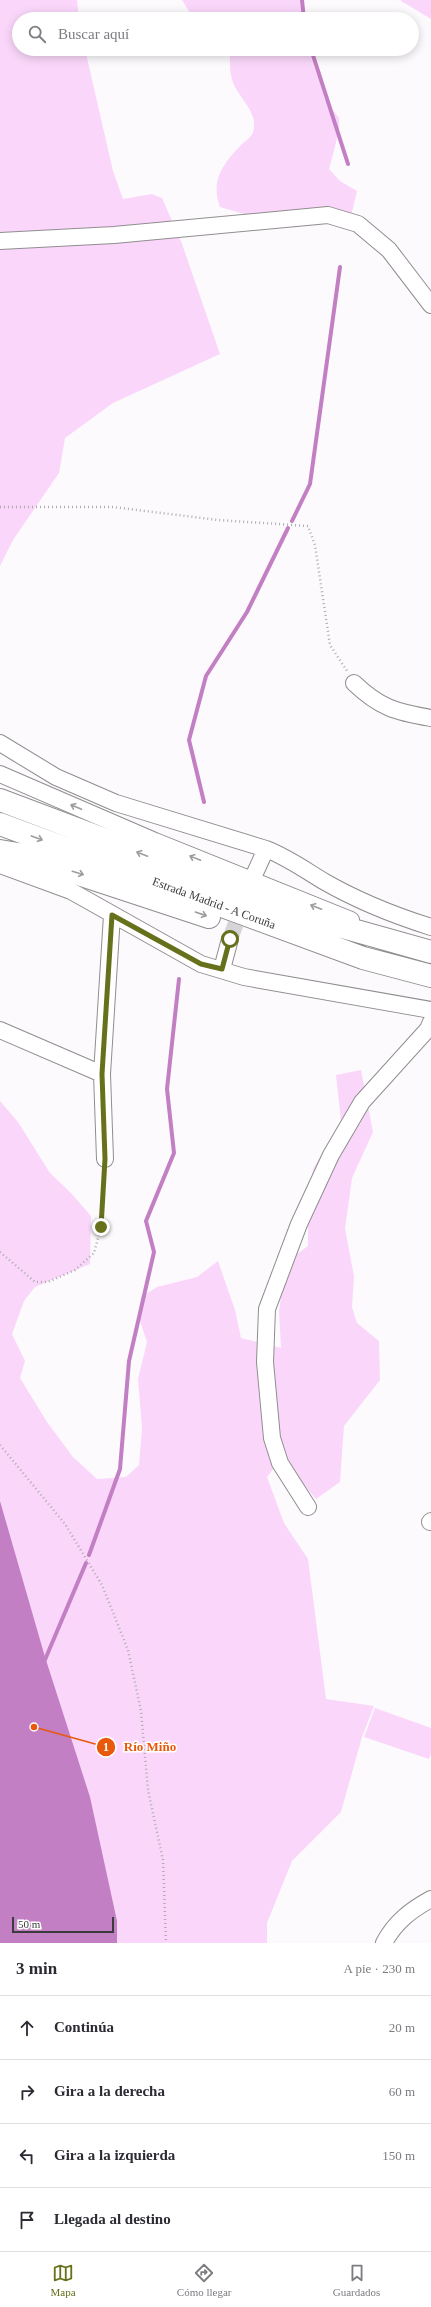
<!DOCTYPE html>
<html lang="es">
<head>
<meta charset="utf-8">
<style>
  body { margin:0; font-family:"Times New Roman",serif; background:#f2f2f3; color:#2b2b33 }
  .scale { position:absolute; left:12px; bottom:10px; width:102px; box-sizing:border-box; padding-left:4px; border:2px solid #3c3b3c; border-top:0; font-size:11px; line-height:14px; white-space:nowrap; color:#3c3b3c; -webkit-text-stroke:3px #fff; paint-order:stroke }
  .stop { position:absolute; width:12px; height:12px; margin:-9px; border:3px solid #67711b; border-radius:50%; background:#fff }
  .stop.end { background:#67711b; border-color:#fff; box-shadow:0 1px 4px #0008 }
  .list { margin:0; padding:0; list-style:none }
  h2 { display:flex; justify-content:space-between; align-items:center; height:52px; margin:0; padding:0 16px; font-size:17px }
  h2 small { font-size:13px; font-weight:400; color:#7c7c81 }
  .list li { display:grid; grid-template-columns:26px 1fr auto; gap:12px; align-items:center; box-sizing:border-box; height:64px; padding:0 16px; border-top:1px solid #e1e1e2 }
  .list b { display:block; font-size:15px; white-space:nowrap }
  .list em { font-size:13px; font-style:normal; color:#7c7c81 }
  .icon { flex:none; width:22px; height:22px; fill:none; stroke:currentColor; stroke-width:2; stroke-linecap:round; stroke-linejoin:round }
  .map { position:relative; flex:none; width:431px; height:1943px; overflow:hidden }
  .search { position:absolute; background:#fff; box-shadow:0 2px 10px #0003; left:12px; right:12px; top:12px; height:44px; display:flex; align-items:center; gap:10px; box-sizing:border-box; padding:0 14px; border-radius:22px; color:#7c7c81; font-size:15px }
  .sheet { height:308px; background:#fff }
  nav { display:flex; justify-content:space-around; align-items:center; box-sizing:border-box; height:56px; border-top:1px solid #e1e1e2; background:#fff; font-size:11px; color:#7c7c81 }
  nav a { display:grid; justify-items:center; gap:2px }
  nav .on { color:#67711b }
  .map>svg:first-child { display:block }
  .green { fill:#fad7fa }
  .water { fill:#c27fc3 }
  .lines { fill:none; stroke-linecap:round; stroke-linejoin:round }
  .stream { stroke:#c27fc3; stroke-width:4 }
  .minor-tunnel { stroke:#d6d4d6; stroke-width:16; stroke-dasharray:16 8; stroke-linecap:butt }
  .minor-casing { stroke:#908d90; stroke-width:18 }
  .highway-casing { stroke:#908d90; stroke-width:24 }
  .path { stroke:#aeacae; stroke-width:2.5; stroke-dasharray:1 3; stroke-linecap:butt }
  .minor { stroke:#fff; stroke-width:16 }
  .highway { stroke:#fff; stroke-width:22 }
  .oneway { stroke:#9e9d9e }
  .route { stroke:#67711b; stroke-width:5 }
  .labels { text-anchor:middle; stroke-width:3; stroke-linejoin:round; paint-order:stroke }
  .street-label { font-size:12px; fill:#3c3b3c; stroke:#fff }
  .leader { fill:none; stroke:#e8590c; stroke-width:1.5 }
  .callout-dot { fill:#e8590c; stroke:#fff; stroke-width:1.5 }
  .mark-label { font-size:12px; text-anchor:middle; font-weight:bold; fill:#fff }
  .callout-label { font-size:13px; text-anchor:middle; font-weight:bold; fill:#e8590c; stroke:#fff; stroke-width:3; stroke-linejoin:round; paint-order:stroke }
</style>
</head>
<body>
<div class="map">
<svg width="431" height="1943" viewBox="0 0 431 1943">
  <rect width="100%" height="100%" fill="#fdfafd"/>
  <path class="green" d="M0 0H77L79 19H19V49H85L113 171 123 199 152 194 162 198 181 241 220 354 113 403 65 438 59 473 13 540 0 566Z
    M182 0H303L306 19H197L190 13Z
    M401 0H431V19L401 1Z
    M230 49H311L325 100 339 118V131L329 169 340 181 357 191 351 216 280 220 244 214 220 207C210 180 223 164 241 145 245 141 252 137 253 132 259 114 241 100 234 85 229 74 230 61 230 49Z
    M361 1070 373 1132 352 1178 345 1229 354 1276 352 1307 357 1323 379 1341 380 1380 344 1426 340 1482 316 1499 281 1459 267 1477 284 1523 308 1559 326 1699 374 1706 362 1737 341 1812 292 1861 267 1923V1943H107L0 1531V1101L18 1122 50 1173 71 1193 91 1216 90 1264 35 1287 24 1301 12 1334 25 1361 20 1378 47 1422 73 1457 97 1479 126 1477 139 1465 142 1428 138 1379 147 1342 140 1321 141 1297 157 1287 197 1277 218 1261 235 1310 241 1338 281 1348 279 1311 286 1262 308 1246V1207L313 1169 341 1121 336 1075Z
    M375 1708 431 1728V1753L429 1759 364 1737Z"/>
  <path class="water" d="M0 1501 45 1657 90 1797 117 1921V1943H0Z"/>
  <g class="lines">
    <path class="stream" d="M302 0 304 19
      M311 49 348 164
      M292 521 310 484 340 267
      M204 802 189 740 206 676 247 612 288 528
      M89 1555 120 1469 129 1361 154 1252 146 1221 174 1153 167 1089 179 979
      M44 1662 86 1563"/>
    <path class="minor-tunnel" d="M230 939 244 902"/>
    <g class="minor-casing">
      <path id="minor" d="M0 241 114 235 328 215 358 224 389 250 431 305
        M354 683C380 708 396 712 431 718
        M0 743 56 777 116 803 266 849C287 857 305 870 325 882 360 902 393 915 431 927
        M0 774 155 841 351 920
        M0 865 71 891 201 964 244 977 431 1010
        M255 873 266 849
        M222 969 230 939
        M0 1030 102 1074
        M105 1159 102 1074 112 915
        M308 1507 280 1463 272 1438 265 1362 267 1309 299 1224 331 1155 362 1102 428 1029 431 1022
        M430 1522 431 1521
        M384 1943C395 1922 411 1910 431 1899"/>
    </g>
    <g class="highway-casing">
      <path id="highway" d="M0 800 321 921 431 952
        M0 824 363 958 431 976
        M0 851 18 854 209 917"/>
    </g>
    <path class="path" d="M0 507H113L218 520 308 526 315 545 330 645 347 671
      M0 1252 35 1282H48L75 1270 94 1253 101 1227 104 1173
      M0 1445 65 1524 102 1585 128 1650 141 1711 148 1790 163 1860 166 1943"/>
    <use href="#minor" class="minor"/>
    <use href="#highway" class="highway"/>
  </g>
  <defs><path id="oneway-shaft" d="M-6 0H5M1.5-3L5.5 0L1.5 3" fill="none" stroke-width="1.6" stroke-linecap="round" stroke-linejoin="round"/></defs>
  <g class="oneway">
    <use href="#oneway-shaft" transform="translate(76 807) rotate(-157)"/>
    <use href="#oneway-shaft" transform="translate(37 838) rotate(20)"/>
    <use href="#oneway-shaft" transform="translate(142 854) rotate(-159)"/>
    <use href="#oneway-shaft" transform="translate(195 858) rotate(-158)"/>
    <use href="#oneway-shaft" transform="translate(78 873) rotate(17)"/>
    <use href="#oneway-shaft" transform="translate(316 907) rotate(-159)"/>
    <use href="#oneway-shaft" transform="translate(201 914) rotate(19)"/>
  </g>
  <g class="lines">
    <path class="route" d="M101 1227 105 1159 102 1074 112 915 201 964 222 969 230 939"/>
  </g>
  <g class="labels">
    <g class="street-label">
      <text transform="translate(214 903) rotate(20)" y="4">Estrada Madrid - A Coruña</text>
    </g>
  </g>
  <path class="leader" d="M34 1727L106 1747"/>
  <g class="callout-dot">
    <circle cx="34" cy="1727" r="4"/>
    <circle cx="106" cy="1747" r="10"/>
  </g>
  <g class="mark-label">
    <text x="106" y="1751">1</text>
  </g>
  <g class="callout-label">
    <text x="150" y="1751">Río Miño</text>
  </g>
</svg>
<div class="scale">50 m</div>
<div class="stop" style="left:230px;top:939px"></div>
<div class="stop end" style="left:101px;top:1227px"></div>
<div class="search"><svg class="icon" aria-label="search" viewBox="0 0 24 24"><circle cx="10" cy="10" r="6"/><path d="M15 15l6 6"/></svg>Buscar aquí</div>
</div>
<section class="sheet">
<h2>3 min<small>A pie · 230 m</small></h2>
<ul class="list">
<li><svg class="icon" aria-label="ahead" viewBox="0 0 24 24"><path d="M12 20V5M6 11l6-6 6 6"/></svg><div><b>Continúa</b></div><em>20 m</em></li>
<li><svg class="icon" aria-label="right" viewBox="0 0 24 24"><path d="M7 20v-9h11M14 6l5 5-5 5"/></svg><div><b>Gira a la derecha</b></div><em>60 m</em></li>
<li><svg class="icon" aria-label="left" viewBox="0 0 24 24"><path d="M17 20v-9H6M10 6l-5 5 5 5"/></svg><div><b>Gira a la izquierda</b></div><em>150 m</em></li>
<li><svg class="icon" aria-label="arrive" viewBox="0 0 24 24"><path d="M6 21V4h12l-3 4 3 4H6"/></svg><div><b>Llegada al destino</b></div></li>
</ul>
</section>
<nav>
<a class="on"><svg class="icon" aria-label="map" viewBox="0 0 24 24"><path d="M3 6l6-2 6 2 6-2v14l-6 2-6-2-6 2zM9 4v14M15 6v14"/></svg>Mapa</a>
<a><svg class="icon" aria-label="directions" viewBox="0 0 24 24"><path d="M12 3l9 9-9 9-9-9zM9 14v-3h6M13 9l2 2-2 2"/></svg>Cómo llegar</a>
<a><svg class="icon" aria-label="saved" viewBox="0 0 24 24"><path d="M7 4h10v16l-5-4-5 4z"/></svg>Guardados</a>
</nav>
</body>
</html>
